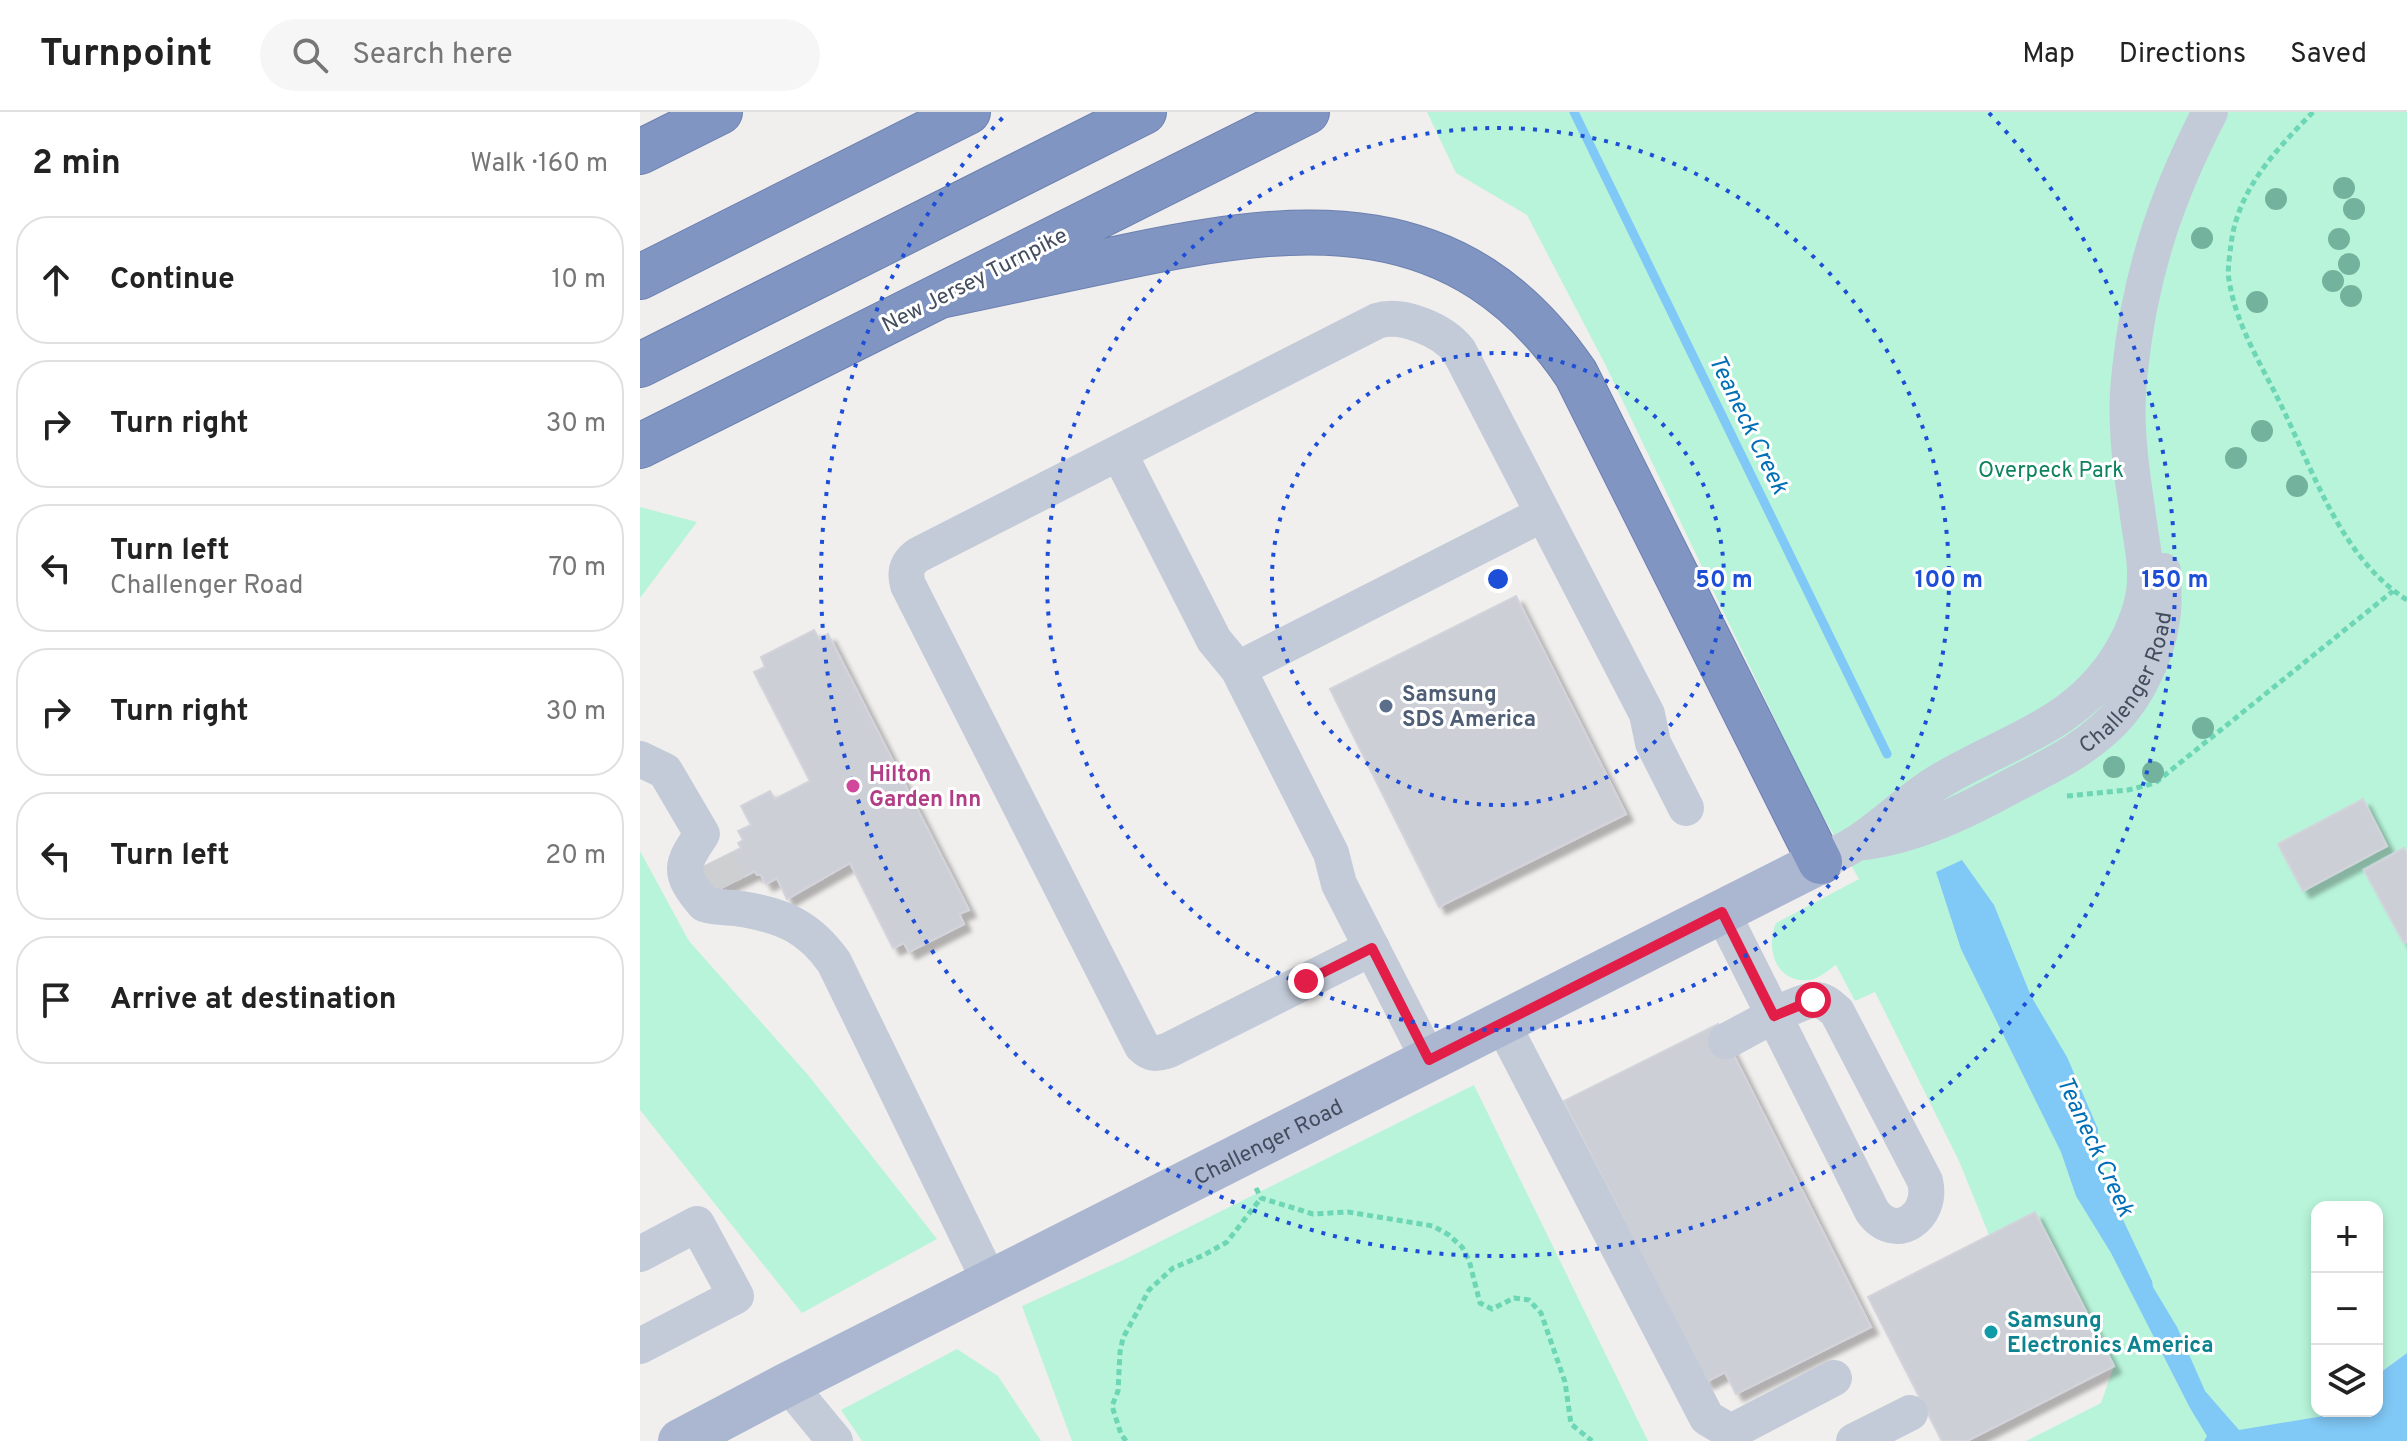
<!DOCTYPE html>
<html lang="en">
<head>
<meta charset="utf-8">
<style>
  body { margin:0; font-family:Overpass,sans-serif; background:#f6f6f6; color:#222 }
  .controls { position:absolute; right:24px; bottom:24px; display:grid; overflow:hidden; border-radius:16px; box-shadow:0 4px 12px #0003 }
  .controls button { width:72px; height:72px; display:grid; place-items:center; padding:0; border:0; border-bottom:2px solid #e0e0e0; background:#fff; color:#222; font:40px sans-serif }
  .stop { position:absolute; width:24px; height:24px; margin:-18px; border:6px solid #e11d48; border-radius:50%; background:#fff }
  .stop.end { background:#e11d48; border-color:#fff; box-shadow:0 2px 8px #0008 }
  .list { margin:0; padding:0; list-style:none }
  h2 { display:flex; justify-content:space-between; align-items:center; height:104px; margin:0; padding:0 32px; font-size:34px }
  h2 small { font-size:26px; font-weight:400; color:#767676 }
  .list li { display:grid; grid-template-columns:52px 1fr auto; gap:24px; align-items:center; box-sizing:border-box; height:128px; margin:0 16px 16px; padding:0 16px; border:2px solid #e0e0e0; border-radius:32px }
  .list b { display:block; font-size:30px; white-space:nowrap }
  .list p { margin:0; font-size:26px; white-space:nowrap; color:#767676 }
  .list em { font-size:26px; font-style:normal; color:#767676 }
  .icon { flex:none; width:44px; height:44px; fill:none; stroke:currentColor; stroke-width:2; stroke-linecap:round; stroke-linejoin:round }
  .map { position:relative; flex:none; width:1767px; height:1329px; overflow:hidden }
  header { display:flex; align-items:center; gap:48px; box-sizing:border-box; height:112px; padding:0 40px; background:#fff; border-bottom:2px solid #e0e0e0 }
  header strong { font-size:38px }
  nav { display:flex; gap:44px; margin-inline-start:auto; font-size:28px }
  .search { width:560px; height:72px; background:#f6f6f6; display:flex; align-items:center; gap:20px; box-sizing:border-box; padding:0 28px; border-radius:44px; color:#767676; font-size:30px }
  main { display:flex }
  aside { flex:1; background:#fff }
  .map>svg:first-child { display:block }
  .green { fill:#b8f4da }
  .water { fill:#80c8f6 }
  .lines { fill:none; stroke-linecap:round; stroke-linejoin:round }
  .stream { stroke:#80c8f6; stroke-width:9 }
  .building { fill:#cdcfd7; stroke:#d2d3db; stroke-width:2; filter:url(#shadow) }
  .minor-tunnel { stroke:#cecfd1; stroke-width:36; stroke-dasharray:36 18; stroke-linecap:butt }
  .highway-casing { stroke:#6c80af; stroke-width:46 }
  .path { stroke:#6cd6b5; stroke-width:5; stroke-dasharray:6 4; stroke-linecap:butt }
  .minor { stroke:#c3cbd8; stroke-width:36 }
  .major { stroke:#abb7d1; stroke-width:44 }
  .highway { stroke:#8195c3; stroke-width:44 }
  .tree { fill:#73b39e }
  .route { stroke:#e11d48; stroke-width:10 }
  .ring { fill:none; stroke:#1d4ed8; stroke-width:4; stroke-dasharray:4 8 }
  .service-dot { fill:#5c6f8a; stroke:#fff; stroke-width:3 }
  .hotel-dot { fill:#d1479c; stroke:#fff; stroke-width:3 }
  .culture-dot { fill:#0f9aa8; stroke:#fff; stroke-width:3 }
  .labels { text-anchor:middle; stroke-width:6; stroke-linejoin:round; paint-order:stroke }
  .street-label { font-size:22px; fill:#444d5e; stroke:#fff }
  .park-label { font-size:22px; fill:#0c825d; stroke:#fff }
  .service-label { font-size:22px; font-weight:bold; fill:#4e5e75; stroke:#fff; text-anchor:start }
  .hotel-label { font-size:22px; font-weight:bold; fill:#b23c85; stroke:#fff; text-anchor:start }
  .culture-label { font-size:22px; font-weight:bold; fill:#0d838f; stroke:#fff; text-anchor:start }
  .water-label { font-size:24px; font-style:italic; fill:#006fb6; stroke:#fff }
  .centre { fill:#1d4ed8; stroke:#fff; stroke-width:4 }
  .ring-label { font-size:24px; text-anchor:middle; font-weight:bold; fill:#1d4ed8; stroke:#fff; stroke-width:6; stroke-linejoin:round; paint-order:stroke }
</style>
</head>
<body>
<header>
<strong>Turnpoint</strong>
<div class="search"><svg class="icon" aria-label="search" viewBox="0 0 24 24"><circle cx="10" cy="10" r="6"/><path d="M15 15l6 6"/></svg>Search here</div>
<nav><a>Map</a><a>Directions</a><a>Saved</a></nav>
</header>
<main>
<aside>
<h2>2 min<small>Walk · 160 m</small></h2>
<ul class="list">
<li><svg class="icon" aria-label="ahead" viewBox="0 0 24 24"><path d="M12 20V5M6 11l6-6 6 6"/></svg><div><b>Continue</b></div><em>10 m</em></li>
<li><svg class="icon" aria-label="right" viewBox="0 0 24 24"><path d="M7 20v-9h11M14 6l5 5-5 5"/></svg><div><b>Turn right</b></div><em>30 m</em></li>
<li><svg class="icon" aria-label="left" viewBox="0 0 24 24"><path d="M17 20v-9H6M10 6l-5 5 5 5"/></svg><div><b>Turn left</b><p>Challenger Road</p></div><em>70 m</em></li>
<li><svg class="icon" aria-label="right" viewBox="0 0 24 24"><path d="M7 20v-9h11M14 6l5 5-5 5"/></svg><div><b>Turn right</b></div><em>30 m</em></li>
<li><svg class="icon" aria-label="left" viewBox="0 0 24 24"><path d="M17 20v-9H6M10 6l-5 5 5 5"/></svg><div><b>Turn left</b></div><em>20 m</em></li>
<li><svg class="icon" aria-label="arrive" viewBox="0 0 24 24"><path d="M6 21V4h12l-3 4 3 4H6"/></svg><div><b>Arrive at destination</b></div></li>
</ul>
</aside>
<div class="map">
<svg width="1767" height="1329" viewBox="0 0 1767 1329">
  <defs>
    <filter id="shadow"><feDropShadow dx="7" dy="7" stdDeviation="2" flood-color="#0004"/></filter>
  </defs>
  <rect width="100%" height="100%" fill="#f1efee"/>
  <path class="green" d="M787 0H1767V1241L1737 1263V1095H1677V1299H1690L1683 1304 1568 1324 1564 1329H1386L1461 1291 1474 1254 1396 1100 1349 1123 1319 1049 1235 880 1215 889 1196 853C1188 858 1179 867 1169 868 1136 872 1125 836 1136 811L1219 767 1172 685 965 252 887 103 816 61Z
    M0 395 57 410 0 486Z
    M0 739 49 829 169 964 297 1127 162 1201 0 998Z
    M834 973 1008 1329H432L382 1194 483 1148Z
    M317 1237 358 1264 401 1329H222L201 1298Z"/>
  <path class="water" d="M1322 748 1354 793 1391 884 1427 945 1458 1017V1055L1512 1169 1513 1175 1537 1215 1565 1279 1599 1318 1683 1304 1690 1299H1737V1263L1767 1241V1329H1564L1567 1324 1550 1296 1471 1141 1436 1084 1421 1040 1321 837 1296 760Z"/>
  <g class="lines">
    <path class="stream" d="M934 0 1247 642"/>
  </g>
  <path class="building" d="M876 484 986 702 799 795 690 577Z
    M174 518 179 527 188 522 329 798 319 802 324 812 269 840 264 831 253 836 210 751 147 787 137 766 126 772 121 763H117L115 759 73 780 61 756 101 736 98 731 103 728 98 719 111 713 101 694 130 679 135 687 170 669 114 560 125 555 121 545Z
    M1723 687 1747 734 1663 779 1638 732Z
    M1764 736 1767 742V829L1764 831 1724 758Z
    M1078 912 1231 1215 1096 1282 1085 1260 1066 1270 924 989Z
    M1395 1100 1474 1254 1327 1329H1302L1228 1185Z"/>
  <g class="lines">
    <path class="minor-tunnel" d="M77 748 89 773"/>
    <g class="highway-casing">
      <path id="highway" d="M0 40 80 0
        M0 165 328 0
        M300 184C361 171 423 158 484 145 662 107 821 92 936 262L1180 750
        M0 253 504 0
        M0 334 667 0"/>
    </g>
    <path class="path" d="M1673 0C1636 38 1598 77 1591 132 1590 143 1587 157 1589 168 1596 213 1621 252 1640 291 1674 360 1700 445 1767 488
      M1427 684 1488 678 1515 671 1753 479
      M616 1076 621 1086 673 1102 708 1100 793 1114 809 1123 822 1135 829 1148 840 1191 852 1197 874 1186 889 1188 901 1201 925 1270 931 1312 952 1329
      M486 1329 481 1322 472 1294 478 1279 480 1240 483 1226 509 1178 533 1156 564 1143 587 1130 621 1086"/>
    <g class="minor">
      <path d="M479 341 574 528 598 557 691 741 699 772 789 948"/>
      <path d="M598 557 903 402"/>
      <path d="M0 647 25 659 62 722C41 753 37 760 64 792 77 796 89 795 102 797 144 804 169 815 194 850L350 1170"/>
      <path id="s1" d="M1226 730C1276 723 1324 700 1368 676 1400 659 1434 644 1462 619 1493 593 1516 548 1522 508 1525 492 1523 475 1523 459"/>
      <path d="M1180 750C1193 744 1206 738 1218 730 1245 712 1268 689 1295 672 1360 631 1432 617 1477 547 1489 529 1501 502 1504 480 1508 452 1500 424 1497 396 1490 351 1484 304 1490 258 1500 162 1526 85 1570 0"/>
      <path d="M1082 800C1132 899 1182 999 1232 1099 1255 1132 1294 1105 1285 1069L1197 900C1190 894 1185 888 1175 888 1156 889 1106 919 1086 929"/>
      <path d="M732 836 529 938C517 942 511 943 502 934L268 473C264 459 267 451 278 443L737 209C762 201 803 218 819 239L1007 602 1013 631 1046 696"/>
      <path d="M862 911 1067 1306 1091 1320 1194 1266"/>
      <path d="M0 1142 57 1112 96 1184 0 1234"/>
      <path d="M148 1272 195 1329"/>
      <path d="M1214 1329 1270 1301"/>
    </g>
    <path class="major" id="s2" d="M40 1329 148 1272 1180 750"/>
    <use href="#highway" class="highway"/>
  </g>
  <g class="tree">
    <circle cx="1704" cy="76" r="11"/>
    <circle cx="1636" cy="87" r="11"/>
    <circle cx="1714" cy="97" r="11"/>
    <circle cx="1562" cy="126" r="11"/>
    <circle cx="1699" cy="127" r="11"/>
    <circle cx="1709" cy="152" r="11"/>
    <circle cx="1693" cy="169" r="11"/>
    <circle cx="1711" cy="184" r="11"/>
    <circle cx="1617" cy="190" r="11"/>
    <circle cx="1622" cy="319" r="11"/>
    <circle cx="1596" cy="346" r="11"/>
    <circle cx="1657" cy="374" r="11"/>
    <circle cx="1563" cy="616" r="11"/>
    <circle cx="1474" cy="655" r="11"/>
    <circle cx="1513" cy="660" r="11"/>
  </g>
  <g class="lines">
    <path class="route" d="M666 869 732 836 789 948 1082 800 1134 904 1173 888"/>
  </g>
  <g class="ring">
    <circle cx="858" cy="467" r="226"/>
    <circle cx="858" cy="467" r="451"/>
    <path d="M1349 1A677 677 0 1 1 367 1"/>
  </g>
  <circle class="service-dot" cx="746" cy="594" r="8"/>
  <circle class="hotel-dot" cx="213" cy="674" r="8"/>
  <circle class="culture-dot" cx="1351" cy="1220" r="8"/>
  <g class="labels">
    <g class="street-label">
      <text transform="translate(334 167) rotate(-27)" y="8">New Jersey Turnpike</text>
      <text dy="8" stroke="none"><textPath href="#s1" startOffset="318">Challenger Road</textPath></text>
      <text dy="8" stroke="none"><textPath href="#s2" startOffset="660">Challenger Road</textPath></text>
    </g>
    <g class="park-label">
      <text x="1411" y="365">Overpeck Park</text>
    </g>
    <g class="service-label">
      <text x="762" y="589">Samsung<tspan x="762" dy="25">SDS America</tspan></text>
    </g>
    <g class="hotel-label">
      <text x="229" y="669">Hilton<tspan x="229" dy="25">Garden Inn</tspan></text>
    </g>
    <g class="culture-label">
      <text x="1367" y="1215">Samsung<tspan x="1367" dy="25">Electronics America</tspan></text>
    </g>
    <g class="water-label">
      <text transform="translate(1109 312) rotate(64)" y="8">Teaneck Creek</text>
      <text transform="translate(1456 1034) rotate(65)" y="8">Teaneck Creek</text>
    </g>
  </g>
  <circle cx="858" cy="467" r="12" class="centre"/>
  <g class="ring-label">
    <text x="1084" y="475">50 m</text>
    <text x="1309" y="475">100 m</text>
    <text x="1535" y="475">150 m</text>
  </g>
</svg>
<div class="controls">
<button>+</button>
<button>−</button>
<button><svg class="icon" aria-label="layers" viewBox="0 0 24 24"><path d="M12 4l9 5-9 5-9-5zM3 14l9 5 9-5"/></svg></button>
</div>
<div class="stop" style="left:1173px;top:888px"></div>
<div class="stop end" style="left:666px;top:869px"></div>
</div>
</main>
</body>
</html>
